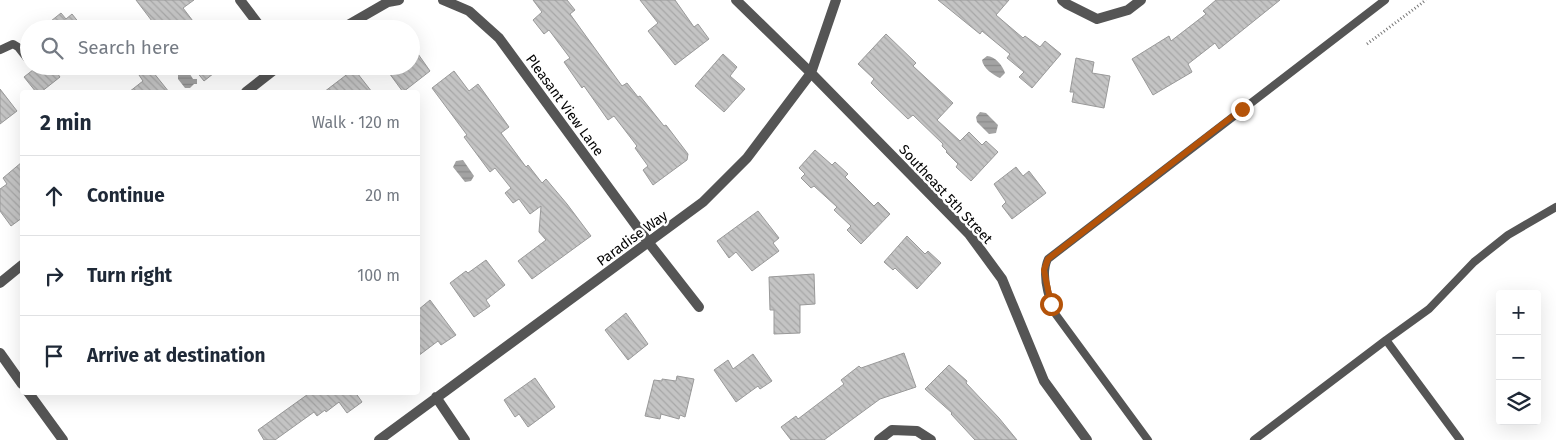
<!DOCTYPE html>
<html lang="en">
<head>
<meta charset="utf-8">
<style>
  body { margin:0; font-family:"Fira Sans",sans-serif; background:#f6f6f7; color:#1f2937 }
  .controls { position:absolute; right:15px; bottom:15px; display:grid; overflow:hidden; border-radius:5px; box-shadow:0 5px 20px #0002 }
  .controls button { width:45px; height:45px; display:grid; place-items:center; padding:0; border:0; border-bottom:1px solid #e0e1e3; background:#fff; color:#1f2937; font:25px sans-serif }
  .stop { position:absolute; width:15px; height:15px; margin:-11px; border:4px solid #b45309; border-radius:50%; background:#fff }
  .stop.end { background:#b45309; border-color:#fff; box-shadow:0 1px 5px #0008 }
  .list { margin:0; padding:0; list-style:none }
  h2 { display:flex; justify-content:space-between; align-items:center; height:65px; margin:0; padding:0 20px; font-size:21px }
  h2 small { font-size:16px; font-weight:400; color:#747a83 }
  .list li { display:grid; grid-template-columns:32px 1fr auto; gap:15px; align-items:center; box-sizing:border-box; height:80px; padding:0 20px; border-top:1px solid #e0e1e3 }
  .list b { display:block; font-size:19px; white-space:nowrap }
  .list em { font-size:16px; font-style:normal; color:#747a83 }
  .icon { flex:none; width:28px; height:28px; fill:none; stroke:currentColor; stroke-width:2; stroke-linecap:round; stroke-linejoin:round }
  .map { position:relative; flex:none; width:1556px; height:440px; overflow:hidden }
  .search { position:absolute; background:#fff; box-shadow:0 5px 20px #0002; left:20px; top:20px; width:400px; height:55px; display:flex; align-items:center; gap:12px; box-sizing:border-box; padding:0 18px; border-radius:28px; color:#747a83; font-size:19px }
  .panel { position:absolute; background:#fff; box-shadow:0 5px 20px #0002; left:20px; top:90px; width:400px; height:305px; border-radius:5px }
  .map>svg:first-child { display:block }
  .water { fill:url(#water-rules) }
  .building { fill:url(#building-back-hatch); stroke:#999 }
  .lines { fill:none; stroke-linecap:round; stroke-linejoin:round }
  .path { stroke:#777; stroke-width:3; stroke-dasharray:1 2.5; stroke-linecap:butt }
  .service { stroke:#555; stroke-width:8 }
  .minor { stroke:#555; stroke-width:10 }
  .tertiary { stroke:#555; stroke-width:10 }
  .route { stroke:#b45309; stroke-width:6 }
  .labels { text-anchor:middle; stroke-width:5; stroke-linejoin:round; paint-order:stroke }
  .street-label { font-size:14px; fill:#000; stroke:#fff }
</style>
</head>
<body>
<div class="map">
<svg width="1556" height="440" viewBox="0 0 1556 440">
  <defs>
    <pattern id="water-rules" width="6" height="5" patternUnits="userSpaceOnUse" patternTransform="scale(1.25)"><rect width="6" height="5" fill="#a3a3a3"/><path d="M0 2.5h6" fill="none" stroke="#8b8b8b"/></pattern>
    <pattern id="building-back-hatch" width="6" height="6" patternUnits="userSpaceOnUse" patternTransform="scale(1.25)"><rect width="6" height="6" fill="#c4c4c4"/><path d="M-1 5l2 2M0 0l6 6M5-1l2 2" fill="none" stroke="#a7a7a7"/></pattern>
  </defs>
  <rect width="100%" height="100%" fill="#fff"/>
  <path class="water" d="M987 56C995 56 1003 66 1005 73L1000 78C993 75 983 68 982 60Z
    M181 70 188 71 193 79H197V84H194L190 88H185L178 79V74Z
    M980 112 986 113 998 125 996 133 989 134 977 122 976 117Z
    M463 160 474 176 471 181 465 182 453 167 456 161Z"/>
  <path class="building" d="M136 0H194L183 8 199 29H158Z
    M533 0H567L575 10 570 14 622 86 627 83 638 97 640 96 664 126 666 125 688 154 687 160 653 185 643 170 648 166 635 148 637 146 614 116 608 120 584 86 582 88 564 62 570 58 549 30 544 34 533 20 542 12Z
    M640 0H675L694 27 698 24 709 39 675 65 648 31 658 23Z
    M938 0H1009L996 15 1023 38 1025 36 1040 47 1045 41 1061 54 1032 88 1019 77 1024 72 1007 58 1010 54 982 31 980 34Z
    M1216 0H1280L1219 49 1215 43 1188 64 1192 72 1153 95 1132 59 1169 36 1171 41 1206 14 1203 11Z
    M61 13 66 19 72 14 84 29H41Z
    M886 34 916 63 913 66 953 103 937 120 960 141 969 132 982 145 986 141 998 152 971 181 956 167 958 164 946 152 947 151 942 146 943 144 913 115 908 119 880 92 871 83 874 79 858 64Z
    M411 44 430 71 403 92 384 66H411Z
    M723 54 737 67 730 76 745 89 724 112 695 86Z
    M1076 58 1094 62 1092 73 1110 76 1104 108 1072 102 1074 92H1070Z
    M38 66H52L60 77 41 92H36L24 77Z
    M192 66H223L204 81Z
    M149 67 169 92H129L143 81 139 75Z
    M354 69 372 92H324Z
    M454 71 469 91 478 84 509 127 501 133 526 167 528 165 542 183 546 179 567 204 591 236 532 279 518 261 546 240 539 232 541 206 530 214 519 199 513 203 505 193 511 188 495 168 490 172 464 137 467 135 432 88Z
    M0 89 17 111 0 124Z
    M815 150 832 165 835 162 848 174 845 177 874 206 878 202 890 214 861 244 847 230 851 226 834 210 837 207 814 186 811 188 801 178 805 174 799 168Z
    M22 162V218L11 226 0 211V189L7 184 3 178Z
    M1016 167 1023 176 1029 171 1046 193 1012 219 1002 206 1006 202 994 184Z
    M758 211 779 238 773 243 779 251 752 271 736 252 729 258 717 241Z
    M907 236 925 254 928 251 941 263 917 289 895 268 893 270 884 262Z
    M486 260 505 285 486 300 490 306 474 317 450 283 466 271 468 273Z
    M814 274 815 304 800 305V333L774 334V310H770L769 277Z
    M430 300 456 335 441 345 438 341 418 356V310Z
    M626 313 648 344 628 360 605 330Z
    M904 353 916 387 880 399 824 440H791L781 427 796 416 798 419 844 384 841 380 859 366 861 368Z
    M753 354 772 381 760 389 758 386 736 402 714 370 728 360 733 369Z
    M949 365 967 381 966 383 999 418 1017 440H975L951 414 952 413 925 389Z
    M677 376 694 379 685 417 680 415 679 419 661 414 660 419 645 416 654 380 662 381V379L676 381Z
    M535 378 555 407 528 427 519 414 515 417 504 400Z
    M311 392H355L362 402 347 413 339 402 326 412 325 410 317 416 314 412 275 440H264L258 430Z"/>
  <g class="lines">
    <path class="path" d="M1367 44 1426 0"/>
    <path class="service" d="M0 50 13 44 18 47 29 61
      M1148 440 1054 312C1048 297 1041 274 1048 259L1385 0
      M1254 440 1386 340
      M1460 440 1386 340 1429 309 1474 262 1508 235 1556 207"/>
    <path class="minor" d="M240 0 262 29
      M443 0 469 11 499 38 649 243 699 307
      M736 0 811 73 969 234 1002 279 1044 381 1087 440
      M1062 0 1067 4 1097 19 1128 10 1141 0
      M341 29 388 2 399 0
      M246 92 279 66
      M0 283 22 265
      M436 397 465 440
      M379 440 703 202 747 158 811 73 836 0
      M879 440 892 430 917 431 931 440"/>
    <path class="tertiary" d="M0 353 22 384
      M28 392 63 440"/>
  </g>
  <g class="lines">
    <path class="route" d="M1051 304 1044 270 1048 259 1242 109"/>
  </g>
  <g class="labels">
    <g class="street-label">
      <text transform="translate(565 105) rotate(54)" y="5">Pleasant View Lane</text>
      <text transform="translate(946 194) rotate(47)" y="5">Southeast 5th Street</text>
      <text transform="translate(632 238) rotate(-36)" y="5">Paradise Way</text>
    </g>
  </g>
</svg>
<div class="controls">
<button>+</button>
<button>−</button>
<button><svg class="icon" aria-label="layers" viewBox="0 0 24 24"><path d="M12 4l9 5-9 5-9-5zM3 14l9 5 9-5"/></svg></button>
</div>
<div class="stop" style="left:1051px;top:304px"></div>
<div class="stop end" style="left:1242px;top:109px"></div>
<div class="search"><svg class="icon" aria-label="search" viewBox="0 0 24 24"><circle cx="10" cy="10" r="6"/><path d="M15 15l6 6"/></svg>Search here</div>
<section class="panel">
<h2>2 min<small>Walk · 120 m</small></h2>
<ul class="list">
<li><svg class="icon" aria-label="ahead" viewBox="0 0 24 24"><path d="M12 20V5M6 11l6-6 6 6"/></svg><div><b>Continue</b></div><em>20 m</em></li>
<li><svg class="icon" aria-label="right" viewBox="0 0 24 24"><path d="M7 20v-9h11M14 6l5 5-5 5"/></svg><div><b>Turn right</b></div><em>100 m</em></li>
<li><svg class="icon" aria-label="arrive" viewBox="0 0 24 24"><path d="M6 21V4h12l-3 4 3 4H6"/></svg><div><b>Arrive at destination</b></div></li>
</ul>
</section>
</div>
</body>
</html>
